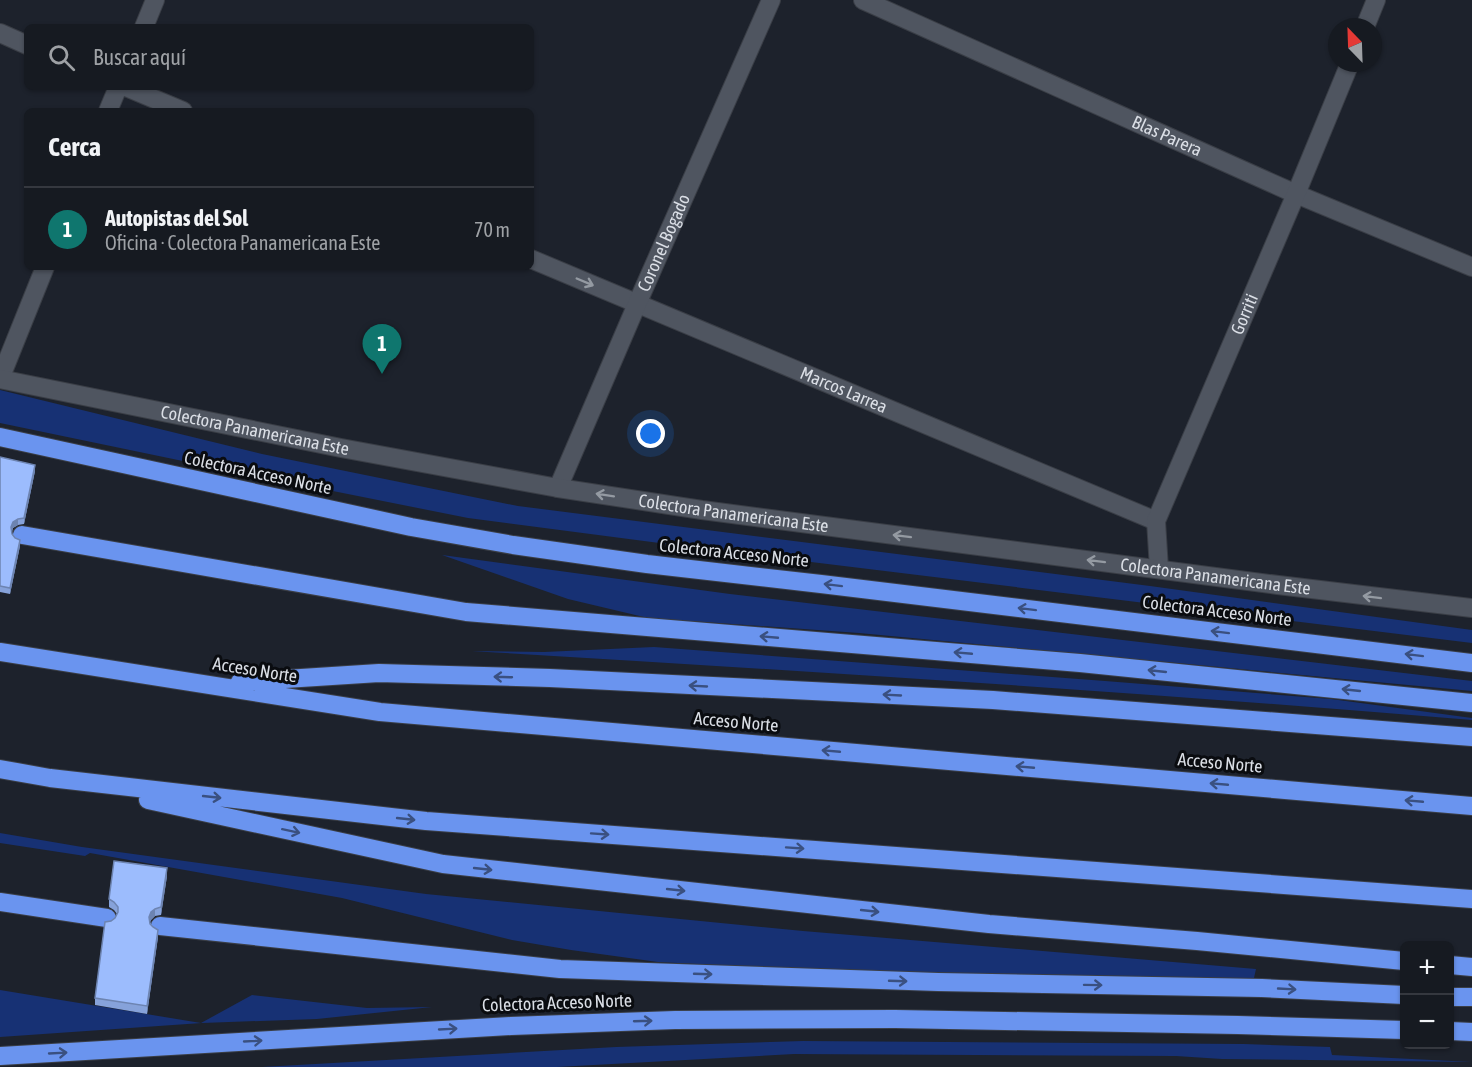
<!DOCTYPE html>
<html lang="es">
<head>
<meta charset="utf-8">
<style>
  body { margin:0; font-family:"Asap Condensed",sans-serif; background:#1f232a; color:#f1f3f6 }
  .controls { position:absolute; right:18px; bottom:18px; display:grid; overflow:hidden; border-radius:9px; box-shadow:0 2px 4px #0004 }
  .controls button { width:54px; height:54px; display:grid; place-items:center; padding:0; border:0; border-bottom:2px solid #35383f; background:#161a21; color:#f1f3f6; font:30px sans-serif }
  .compass { position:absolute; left:1328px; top:18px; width:54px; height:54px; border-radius:50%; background:#161a21; box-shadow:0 2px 4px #0004; rotate:337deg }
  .you { position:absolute; left:651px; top:434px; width:21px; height:21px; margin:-15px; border:4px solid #fff; border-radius:50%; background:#1a73e8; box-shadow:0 0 0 9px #1a73e833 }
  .badge { display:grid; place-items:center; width:39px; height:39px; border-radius:50%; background:#0f766e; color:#fff; font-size:20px; font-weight:700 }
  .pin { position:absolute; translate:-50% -50px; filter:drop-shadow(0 2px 3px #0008) }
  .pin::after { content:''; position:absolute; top:32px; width:21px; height:18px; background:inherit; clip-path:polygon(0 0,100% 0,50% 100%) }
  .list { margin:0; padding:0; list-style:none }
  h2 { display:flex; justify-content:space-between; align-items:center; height:78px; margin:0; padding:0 24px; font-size:26px }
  h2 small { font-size:20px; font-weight:400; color:#9ea1a5 }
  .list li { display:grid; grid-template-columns:39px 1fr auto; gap:18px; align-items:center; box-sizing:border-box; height:84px; padding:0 24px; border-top:2px solid #35383f }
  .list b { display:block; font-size:22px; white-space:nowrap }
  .list p { margin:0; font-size:20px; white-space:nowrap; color:#9ea1a5 }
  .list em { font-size:20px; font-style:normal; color:#9ea1a5 }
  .icon { flex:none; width:33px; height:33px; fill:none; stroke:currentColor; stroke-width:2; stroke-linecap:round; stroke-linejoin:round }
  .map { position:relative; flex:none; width:1472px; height:1067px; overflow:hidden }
  .search { position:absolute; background:#161a21; box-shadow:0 2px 4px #0004; left:24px; top:24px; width:510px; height:66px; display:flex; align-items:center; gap:15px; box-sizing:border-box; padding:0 21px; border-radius:9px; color:#9ea1a5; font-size:22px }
  .panel { position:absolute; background:#161a21; box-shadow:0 2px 4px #0004; left:24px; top:108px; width:510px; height:162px; border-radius:9px }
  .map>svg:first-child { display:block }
  .grass { fill:#173174 }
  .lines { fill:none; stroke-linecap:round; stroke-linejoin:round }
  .minor-casing { stroke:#3a3e46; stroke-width:20 }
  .tertiary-casing { stroke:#3a3e46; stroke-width:20 }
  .motorway-casing { stroke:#3a3e46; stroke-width:20 }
  .minor { stroke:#4f5560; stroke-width:18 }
  .tertiary { stroke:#4f5560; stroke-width:18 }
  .motorway { stroke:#6a94ef; stroke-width:18 }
  .wall { fill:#86a2da }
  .shaded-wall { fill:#6d84b1 }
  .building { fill:#9cbcfd; stroke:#6d84b1; stroke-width:1.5 }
  .oneway { stroke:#949aa2 }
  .oneway2 { stroke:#3a5080 }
  .labels { text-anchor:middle; stroke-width:6; stroke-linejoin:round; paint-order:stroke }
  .street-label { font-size:18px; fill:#dadee5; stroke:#0a0c10 }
</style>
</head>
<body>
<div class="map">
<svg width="1472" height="1067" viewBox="0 0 1472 1067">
  <rect width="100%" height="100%" fill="#1d222c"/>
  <path class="grass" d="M0 390 262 454 518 506 1150 586 1472 630V643L713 550 468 518 202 465 0 423Z
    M442 555 730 594 1472 681V691L859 633 648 618 568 599Z
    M654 647 1105 681 1331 699 1472 718V720C1139 692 806 671 472 651L544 652Z
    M0 833 82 847 426 894 803 931 1256 969 1254 978H988L885 974 658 962 571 950 512 940 342 898 90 853 85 856 0 843Z
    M0 990 201 1023 252 995 367 1008 432 1007 317 1019 202 1023 0 1037Z
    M803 1041 1244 1044 1330 1047 1332 1055 1472 1062 1222 1059 1176 1056 794 1054 557 1067H262L616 1047Z"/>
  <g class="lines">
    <g class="minor-casing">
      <g id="minor">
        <path id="s1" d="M863 0 1296 194 1472 267"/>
        <path d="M144 27 155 0"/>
        <path d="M1365 27 1376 0"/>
        <path d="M0 33 27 45"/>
        <path d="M126 87 183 111"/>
        <path d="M108 111 118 87"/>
        <path id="s2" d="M531 259 1156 521"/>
        <path d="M0 379 45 267"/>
        <path id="s3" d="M558 488 637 304 771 0"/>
        <path id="s4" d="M1159 569 1156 521 1296 194 1350 63"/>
      </g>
    </g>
    <g class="tertiary-casing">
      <g id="tertiary">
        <path id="s5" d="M0 379 341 448 558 488 702 510 1278 585 1472 608"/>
      </g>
    </g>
    <g class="motorway-casing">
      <path id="motorway" d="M0 437 411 527 513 545 647 564 821 584 1472 663
        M22 535 466 612 1080 663 1472 703
        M0 652 380 712 1472 806
        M240 682 379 673 550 678 993 700 1472 737
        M0 769 50 778 426 821 1472 899
        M148 800 443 864 989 924 1197 941 1404 961
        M0 902 107 918
        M160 926 560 969 938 982 1262 988 1404 995
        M1450 965 1472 967
        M1450 997H1472
        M1450 1031 1472 1032
        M0 1056 511 1026 675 1020 895 1019 1238 1025 1404 1030"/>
    </g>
    <use href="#minor" class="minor"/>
    <use href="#tertiary" class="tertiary"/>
    <use href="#motorway" class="motorway"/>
  </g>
  <path class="wall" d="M0 457 35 471 24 524 18 525 13 528 12 532V534L20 546 10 594 0 592Z
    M167 876 161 915 155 916 151 920 150 922 158 937 147 1014 95 1005V998L111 921 115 918 117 914 114 910 109 907V899Z"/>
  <path class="shaded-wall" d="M35 465V471L24 524V518Z
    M18 519V525L13 528 11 533V527L13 522Z
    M20 540V546L10 594V588Z
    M167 868V876L161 915V907Z
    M155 909V916L151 920 149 924V917L151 912Z
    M158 930V937L147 1014V1006Z"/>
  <path class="building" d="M0 457 35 465 24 518 18 519 13 522 11 527 12 534 15 538 20 540 10 588 0 586Z
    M114 861 167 868 161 907 155 909 151 912 149 917 150 924 153 927 158 930 147 1006 95 998 105 922 111 921 115 918 118 912V907L114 902 109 899Z"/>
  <defs><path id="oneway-shaft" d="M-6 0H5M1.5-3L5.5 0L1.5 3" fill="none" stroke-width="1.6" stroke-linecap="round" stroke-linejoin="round" transform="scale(1.5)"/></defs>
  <g class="oneway">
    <use href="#oneway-shaft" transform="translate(585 282) rotate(23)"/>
    <use href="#oneway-shaft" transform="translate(605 495) rotate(-171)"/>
    <use href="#oneway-shaft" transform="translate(902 536) rotate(-173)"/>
    <use href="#oneway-shaft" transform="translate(1096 561) rotate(-173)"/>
    <use href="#oneway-shaft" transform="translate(1372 597) rotate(-173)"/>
  </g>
  <g class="oneway2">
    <use href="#oneway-shaft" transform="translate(833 585) rotate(-173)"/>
    <use href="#oneway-shaft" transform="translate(1027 609) rotate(-173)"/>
    <use href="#oneway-shaft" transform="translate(1220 632) rotate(-173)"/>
    <use href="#oneway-shaft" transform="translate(769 637) rotate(-175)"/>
    <use href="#oneway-shaft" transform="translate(963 653) rotate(-175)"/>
    <use href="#oneway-shaft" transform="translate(1414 655) rotate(-173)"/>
    <use href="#oneway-shaft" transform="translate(1157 671) rotate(-174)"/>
    <use href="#oneway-shaft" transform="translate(503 677) rotate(-178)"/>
    <use href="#oneway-shaft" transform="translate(698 686) rotate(-177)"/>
    <use href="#oneway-shaft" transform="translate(1351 690) rotate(-174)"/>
    <use href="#oneway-shaft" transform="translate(892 695) rotate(-177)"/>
    <use href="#oneway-shaft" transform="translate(831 751) rotate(-175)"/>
    <use href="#oneway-shaft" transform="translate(1025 767) rotate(-175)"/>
    <use href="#oneway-shaft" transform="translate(1219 784) rotate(-175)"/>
    <use href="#oneway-shaft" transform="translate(212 797) rotate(6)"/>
    <use href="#oneway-shaft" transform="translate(1414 801) rotate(-175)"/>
    <use href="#oneway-shaft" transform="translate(406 819) rotate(6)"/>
    <use href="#oneway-shaft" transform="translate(291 831) rotate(12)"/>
    <use href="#oneway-shaft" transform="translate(600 834) rotate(4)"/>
    <use href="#oneway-shaft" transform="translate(795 848) rotate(4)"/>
    <use href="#oneway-shaft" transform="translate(483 869) rotate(6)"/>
    <use href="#oneway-shaft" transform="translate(676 890) rotate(6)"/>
    <use href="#oneway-shaft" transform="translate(870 911) rotate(6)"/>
    <use href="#oneway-shaft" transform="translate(703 974) rotate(2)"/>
    <use href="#oneway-shaft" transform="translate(898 981) rotate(2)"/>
    <use href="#oneway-shaft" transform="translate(1093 985) rotate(1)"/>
    <use href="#oneway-shaft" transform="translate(1287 989) rotate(3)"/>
    <use href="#oneway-shaft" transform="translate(643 1021) rotate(-2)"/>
    <use href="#oneway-shaft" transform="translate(448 1029) rotate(-3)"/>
    <use href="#oneway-shaft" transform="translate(253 1041) rotate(-3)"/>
    <use href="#oneway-shaft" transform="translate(58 1053) rotate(-3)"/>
  </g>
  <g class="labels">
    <g class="street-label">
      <text dy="6" stroke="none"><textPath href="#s1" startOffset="333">Blas Parera</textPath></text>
      <text dy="6" stroke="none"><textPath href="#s3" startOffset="267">Coronel Bogado</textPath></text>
      <text dy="6" stroke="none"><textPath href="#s4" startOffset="273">Gorriti</textPath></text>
      <text dy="6" stroke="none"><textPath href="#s2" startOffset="339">Marcos Larrea</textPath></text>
      <text dy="6" stroke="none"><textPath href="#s5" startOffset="260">Colectora Panamericana Este</textPath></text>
      <text transform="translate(258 473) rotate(12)" y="6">Colectora Acceso Norte</text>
      <text dy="6" stroke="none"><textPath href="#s5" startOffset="746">Colectora Panamericana Este</textPath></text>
      <text transform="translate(734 553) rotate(6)" y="6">Colectora Acceso Norte</text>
      <text dy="6" stroke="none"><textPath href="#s5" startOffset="1232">Colectora Panamericana Este</textPath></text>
      <text transform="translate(1217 611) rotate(7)" y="6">Colectora Acceso Norte</text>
      <text transform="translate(255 670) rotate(9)" y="6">Acceso Norte</text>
      <text transform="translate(736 722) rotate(5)" y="6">Acceso Norte</text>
      <text transform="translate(1220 763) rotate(5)" y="6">Acceso Norte</text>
      <text transform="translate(557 1003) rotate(-2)" y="6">Colectora Acceso Norte</text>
    </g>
  </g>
</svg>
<div class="controls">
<button>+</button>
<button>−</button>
</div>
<svg class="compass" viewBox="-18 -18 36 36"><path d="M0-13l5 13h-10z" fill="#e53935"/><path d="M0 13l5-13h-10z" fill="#9ea1a5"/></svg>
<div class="you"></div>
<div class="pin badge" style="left:382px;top:374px">1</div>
<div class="search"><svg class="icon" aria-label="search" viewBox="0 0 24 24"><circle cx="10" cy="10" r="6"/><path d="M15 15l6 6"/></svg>Buscar aquí</div>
<section class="panel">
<h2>Cerca<small></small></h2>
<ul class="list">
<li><span class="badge">1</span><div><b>Autopistas del Sol</b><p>Oficina · Colectora Panamericana Este</p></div><em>70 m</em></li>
</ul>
</section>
</div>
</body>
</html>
